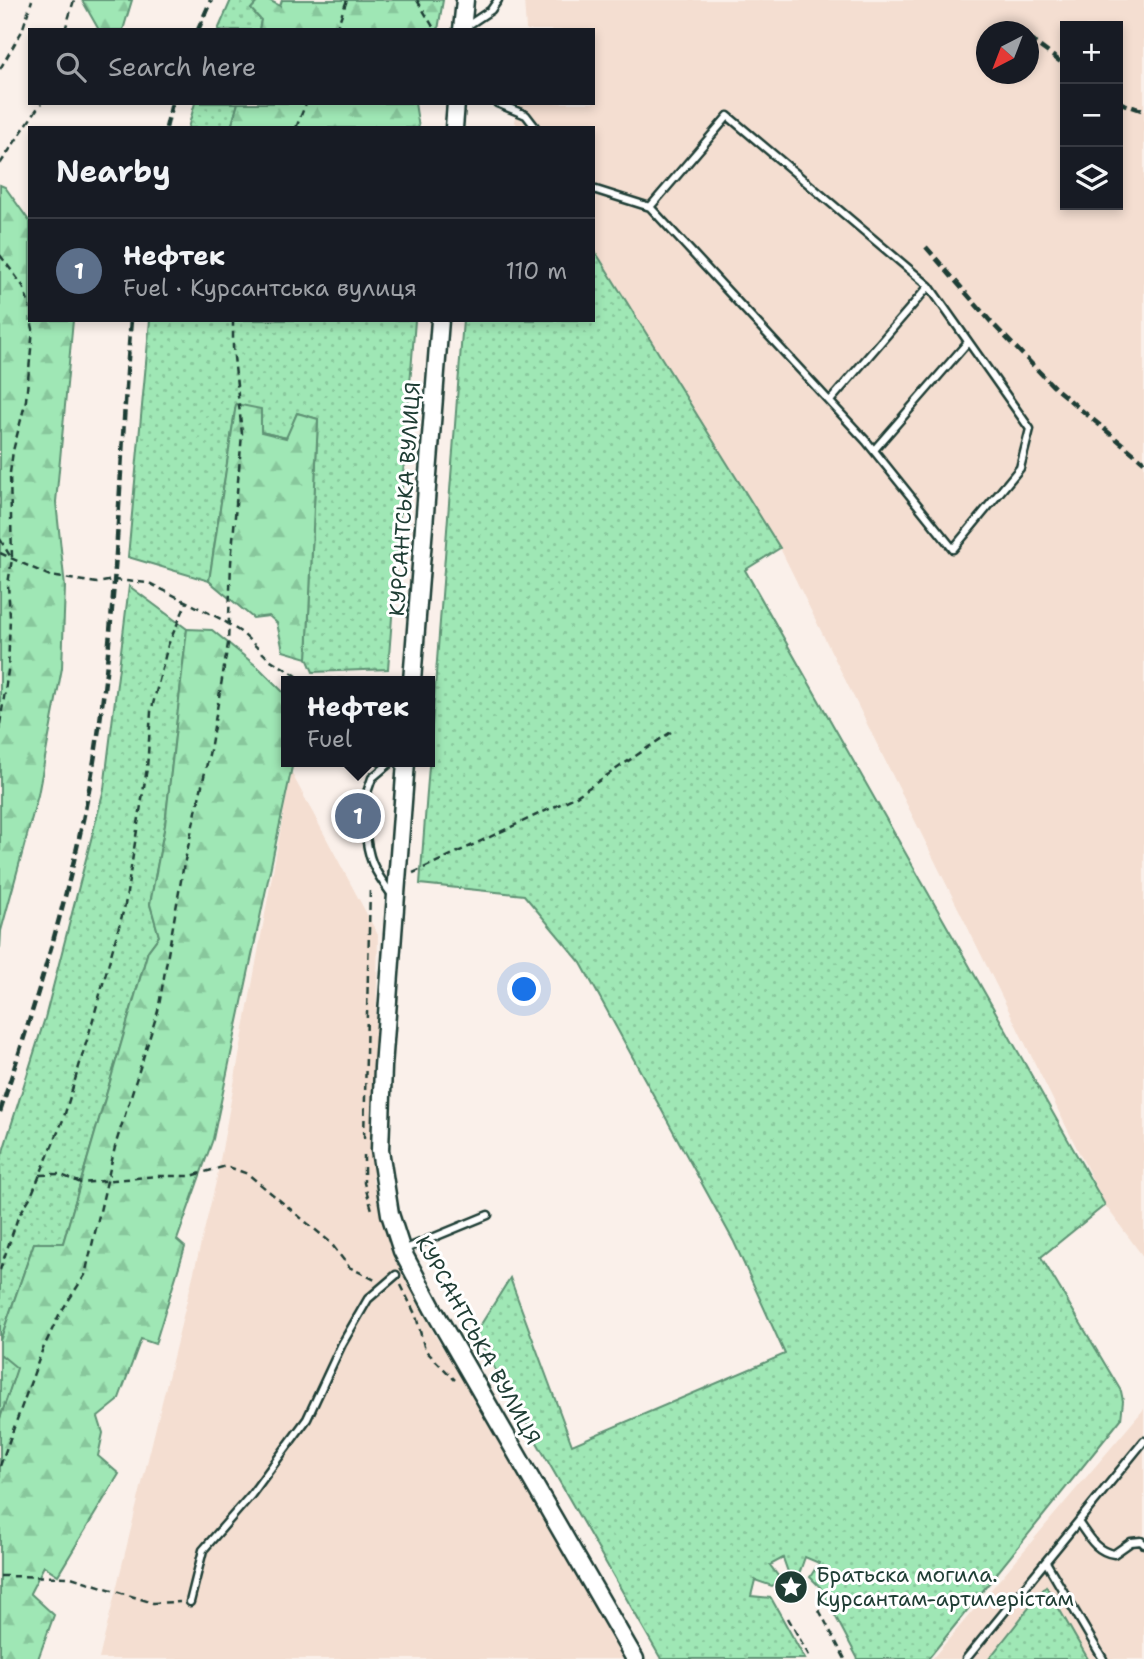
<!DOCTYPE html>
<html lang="en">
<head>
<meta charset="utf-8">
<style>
  body { margin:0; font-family:"Shantell Sans",sans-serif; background:#242831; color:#f1f3f6 }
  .controls { position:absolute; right:21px; top:21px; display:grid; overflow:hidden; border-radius:0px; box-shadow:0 4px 10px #0003 }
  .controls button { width:63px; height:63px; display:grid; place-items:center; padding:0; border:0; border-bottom:2px solid #363941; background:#171b24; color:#f1f3f6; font:35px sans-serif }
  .compass { position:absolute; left:976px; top:21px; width:63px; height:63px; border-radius:50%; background:#171b24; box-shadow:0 4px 10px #0003; rotate:222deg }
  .you { position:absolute; left:525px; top:990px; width:24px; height:24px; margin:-18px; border:5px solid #fff; border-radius:50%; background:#1a73e8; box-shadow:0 0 0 10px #1a73e833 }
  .badge { display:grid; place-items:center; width:46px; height:46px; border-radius:50%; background:#0f766e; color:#fff; font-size:23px; font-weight:700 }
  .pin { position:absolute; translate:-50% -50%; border:4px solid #fff; box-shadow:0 2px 7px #0006 }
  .popup { position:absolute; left:281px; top:676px; width:154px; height:91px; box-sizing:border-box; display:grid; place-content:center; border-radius:0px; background:#171b24; filter:drop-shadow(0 2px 5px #0005); font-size:23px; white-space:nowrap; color:#9ea1a6 }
  .popup b { font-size:26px; color:#f1f3f6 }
  .popup::after { content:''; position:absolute; left:50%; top:100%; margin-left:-14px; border:14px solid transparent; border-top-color:#171b24 }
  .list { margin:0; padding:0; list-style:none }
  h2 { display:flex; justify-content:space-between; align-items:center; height:91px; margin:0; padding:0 28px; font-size:30px }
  h2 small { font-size:23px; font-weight:400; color:#9ea1a6 }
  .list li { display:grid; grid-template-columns:46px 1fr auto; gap:21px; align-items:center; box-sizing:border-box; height:105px; padding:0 28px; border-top:2px solid #363941 }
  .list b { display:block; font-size:26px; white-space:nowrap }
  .list p { margin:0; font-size:23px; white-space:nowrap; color:#9ea1a6 }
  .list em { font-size:23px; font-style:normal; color:#9ea1a6 }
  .icon { flex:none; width:38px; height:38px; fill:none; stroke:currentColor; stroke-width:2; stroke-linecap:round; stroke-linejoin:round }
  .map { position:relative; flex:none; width:1144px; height:1659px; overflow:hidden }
  .search { position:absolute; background:#171b24; box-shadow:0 4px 10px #0003; left:28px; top:28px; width:567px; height:77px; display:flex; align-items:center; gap:18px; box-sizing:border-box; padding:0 24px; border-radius:0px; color:#9ea1a6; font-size:26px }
  .panel { position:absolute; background:#171b24; box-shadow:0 4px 10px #0003; left:28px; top:126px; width:567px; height:196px; border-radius:0px }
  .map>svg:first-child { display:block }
  .built { fill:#f4ded1; fill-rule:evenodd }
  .grass { fill:url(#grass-dots); stroke:#5f9274; stroke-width:2 }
  .forest { fill:url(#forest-firs); stroke:#5f9274; stroke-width:2 }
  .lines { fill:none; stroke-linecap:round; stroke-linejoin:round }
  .lane-casing { stroke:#1f3d34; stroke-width:11 }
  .secondary-casing { stroke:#1f3d34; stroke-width:21 }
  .path { stroke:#1f3d34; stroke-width:2.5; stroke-dasharray:7 5; stroke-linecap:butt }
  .lane { stroke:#fff; stroke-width:6 }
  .secondary { stroke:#fff; stroke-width:16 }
  .rail { stroke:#1f3d34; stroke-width:4.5; stroke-dasharray:10 5; stroke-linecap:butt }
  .labels { text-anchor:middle; stroke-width:6; stroke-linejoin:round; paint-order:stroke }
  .street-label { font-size:21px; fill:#1f3d34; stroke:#fff }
  .poi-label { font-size:21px; fill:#1f3d34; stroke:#fff; text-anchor:start }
</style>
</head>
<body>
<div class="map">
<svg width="1144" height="1659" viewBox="0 0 1144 1659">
  <defs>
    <pattern id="grass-dots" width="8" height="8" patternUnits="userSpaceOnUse" patternTransform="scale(1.75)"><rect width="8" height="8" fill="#9fe7b5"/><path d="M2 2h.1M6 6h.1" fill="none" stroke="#88c79c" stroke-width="1.8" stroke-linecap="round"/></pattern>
    <pattern id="forest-firs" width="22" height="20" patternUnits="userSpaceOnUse" patternTransform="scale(1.75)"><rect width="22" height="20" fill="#9fe7b5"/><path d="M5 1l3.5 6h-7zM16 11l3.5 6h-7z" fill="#88c79c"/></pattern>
  </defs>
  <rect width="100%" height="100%" fill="#faf0ea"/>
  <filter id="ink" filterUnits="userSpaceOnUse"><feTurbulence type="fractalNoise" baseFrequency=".0143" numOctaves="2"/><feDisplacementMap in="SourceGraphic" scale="14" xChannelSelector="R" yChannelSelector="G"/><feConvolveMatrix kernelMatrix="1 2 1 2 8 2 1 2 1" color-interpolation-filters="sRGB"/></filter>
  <g filter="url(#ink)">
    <path class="built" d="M524 0H1144V1258L1105 1205 780 548 593 248V128H519L515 122 518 103H593V30H526ZM1065 26H1118V205H1065ZM986 32H1028V74H986Z
      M291 772 378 935 373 1181 434 1334 646 1659H99L216 1182Z
      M1144 1409V1659H932Z"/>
    <path class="grass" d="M231 0H259L251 9 261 20 259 30H218Z
      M195 103H238L231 128H188Z
      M593 248 780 548 745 570 1105 1205 1041 1257 1121 1391 1123 1401 1121 1419 928 1659H858L820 1587 810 1577 819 1563 805 1557 799 1574 789 1575 783 1558 770 1565 781 1580 772 1586 755 1580 751 1596 771 1598 805 1659H661L475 1334 510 1278 572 1445 785 1354 734 1242 581 963 524 895 420 884 463 320H593Z
      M150 320H415L388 669 313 672 307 658 318 419 297 413 287 438 261 432 236 405 209 581 128 557Z
      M129 586 187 629 165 825 150 904 159 936 148 951 63 1243H34L0 1341V1161L45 1018 104 789Z
      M0 1354 18 1367 0 1419Z
      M1046 1586 1088 1659H989Z"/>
    <path class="forest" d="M82 0H132L123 30H99Z
      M259 0H269L280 6 282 0H443L438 30H259L261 20 251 9Z
      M238 103H415L419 128H231Z
      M0 185 5 187 30 222V320H73L56 502 65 587 62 668 38 795 1 931 0 948Z
      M236 404 261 409V432L286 438 297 413 318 419 307 658 283 651 277 623 269 616 253 618 209 581Z
      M187 629 212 630 260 669 286 695V762H293L213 1139 177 1240 185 1247 155 1344 141 1339 118 1401 98 1417 103 1433 98 1456 119 1474 58 1575 44 1566 30 1593 54 1615 38 1659H0V1419L17 1368 0 1354V1341L34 1243H63L148 951 159 936 150 904 165 825Z"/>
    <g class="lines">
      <g class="lane-casing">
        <path id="lane" d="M464 28 491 10 498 0
          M497 103 526 115 536 128
          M593 189 650 207 867 442 953 549 1020 468 1030 429 929 286
          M650 207 728 116 929 286 830 401
          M874 450 968 342
          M363 804 372 778 391 762
          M365 827C368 860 373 869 392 895
          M403 1250 488 1215
          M1078 1522C1088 1536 1096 1552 1114 1554L1131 1542 1141 1541 1144 1544
          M1046 1562 1103 1659
          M190 1602 203 1550 251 1495 307 1419 342 1344 368 1299 396 1275
          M966 1659 1144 1441"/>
      </g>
      <g class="secondary-casing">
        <path id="secondary" d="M462 30 465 0
          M454 128 456 103
          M412 681 440 320
          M406 762 383 1067 380 1150 390 1214 402 1251 433 1309 635 1659"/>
      </g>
      <path class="path" d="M417 0 435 30
        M65 30 74 0
        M336 30 347 0
        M0 69 22 31 32 0
        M296 128 306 103
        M0 164 41 103
        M0 255 23 286 30 309
        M0 539 10 556
        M0 553 50 576 97 583 113 580 149 583 221 619 242 633 269 659 302 679H399
        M0 724 8 671 10 617 8 584 12 559 10 473 13 451 26 400 33 329 31 320
        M413 873 575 797 671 732
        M364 1138 370 888
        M364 1155V1183L373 1213
        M40 1175 59 1174 81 1183 158 1176H191L226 1166 248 1174 330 1242 349 1267 375 1280
        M0 1270 18 1217 31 1196 63 1120 90 1030 125 905 147 768 151 712 168 645 187 602
        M401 1285 416 1316 425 1350 455 1380
        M0 1466 42 1351 59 1315 85 1275 116 1143 158 1011 183 869 210 750 228 644 231 563 242 434 233 347V320
        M0 1576 71 1577 153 1603 180 1602
        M819 1610 845 1659
        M788 1618 811 1659"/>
      <use href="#lane" class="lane"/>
      <use href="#secondary" class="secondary"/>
      <path class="rail" d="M198 30 211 0
        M1028 38 1065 65
        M1118 102 1144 111
        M166 128 172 103
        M926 247 991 322 1055 388 1144 462
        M0 1112C39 992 77 873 96 748 118 607 119 463 131 320"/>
    </g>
  </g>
  <defs>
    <g id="sight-disc" transform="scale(1.75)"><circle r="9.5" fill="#1f3d34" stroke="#fff"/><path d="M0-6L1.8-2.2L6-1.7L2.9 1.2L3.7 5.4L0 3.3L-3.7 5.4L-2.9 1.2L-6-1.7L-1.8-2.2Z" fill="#fff"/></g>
  </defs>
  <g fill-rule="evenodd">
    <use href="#sight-disc" x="791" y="1587"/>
  </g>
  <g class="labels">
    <g class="street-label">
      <text transform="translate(405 499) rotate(-86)" y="7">КУРСАНТСЬКА ВУЛИЦЯ</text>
      <text transform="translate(478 1340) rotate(61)" y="7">КУРСАНТСЬКА ВУЛИЦЯ</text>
    </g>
    <g class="poi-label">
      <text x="816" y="1582">Братьска могила.<tspan x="816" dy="24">Курсантам-артилерістам</tspan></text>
    </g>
  </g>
</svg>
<div class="controls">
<button>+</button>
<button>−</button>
<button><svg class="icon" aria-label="layers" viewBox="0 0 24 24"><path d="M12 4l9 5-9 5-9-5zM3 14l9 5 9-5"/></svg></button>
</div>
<svg class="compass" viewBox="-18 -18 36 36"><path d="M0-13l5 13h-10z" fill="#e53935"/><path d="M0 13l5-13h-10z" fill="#9ea1a6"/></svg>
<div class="you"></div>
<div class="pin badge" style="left:358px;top:816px;background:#5c6f8a">1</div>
<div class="popup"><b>Нефтек</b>Fuel</div>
<div class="search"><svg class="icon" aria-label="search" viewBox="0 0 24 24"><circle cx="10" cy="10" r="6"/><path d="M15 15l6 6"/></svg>Search here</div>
<section class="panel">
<h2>Nearby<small></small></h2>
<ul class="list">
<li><span class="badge" style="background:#5c6f8a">1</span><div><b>Нефтек</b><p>Fuel · Курсантська вулиця</p></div><em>110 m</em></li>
</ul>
</section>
</div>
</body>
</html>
